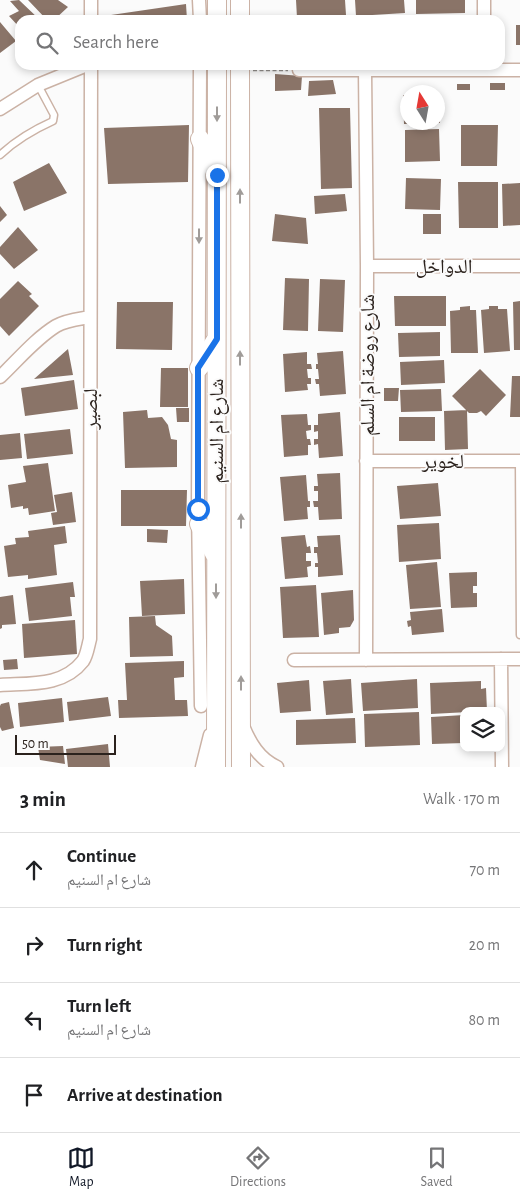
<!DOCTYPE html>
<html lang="en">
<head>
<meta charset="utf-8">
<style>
  body { margin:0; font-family:"Alegreya Sans","Noto Naskh Arabic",sans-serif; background:#f2f2f2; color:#202124 }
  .controls { position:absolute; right:15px; bottom:15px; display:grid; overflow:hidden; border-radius:10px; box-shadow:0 2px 8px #0003 }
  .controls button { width:45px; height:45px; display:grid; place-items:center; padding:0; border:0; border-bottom:1px solid #e0e0e0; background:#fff; color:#202124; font:25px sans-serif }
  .compass { position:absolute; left:400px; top:85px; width:45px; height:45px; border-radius:50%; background:#fff; box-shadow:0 2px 8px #0003; rotate:349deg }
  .scale { position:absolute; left:15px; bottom:12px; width:101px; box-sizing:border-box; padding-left:5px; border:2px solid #2b221d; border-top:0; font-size:14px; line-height:18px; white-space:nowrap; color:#2b221d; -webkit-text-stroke:4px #fbfbfb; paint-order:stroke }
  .stop { position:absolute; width:15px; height:15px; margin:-11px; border:4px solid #1a73e8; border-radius:50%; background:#fff }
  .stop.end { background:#1a73e8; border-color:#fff; box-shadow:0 1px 5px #0008 }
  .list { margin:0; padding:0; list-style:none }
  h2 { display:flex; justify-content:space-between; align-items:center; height:65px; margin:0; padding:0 20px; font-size:21px }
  h2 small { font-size:16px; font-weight:400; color:#757577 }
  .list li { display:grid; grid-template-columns:32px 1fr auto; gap:15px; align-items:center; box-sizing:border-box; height:75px; padding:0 20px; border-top:1px solid #e0e0e0 }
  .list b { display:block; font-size:19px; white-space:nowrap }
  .list p { margin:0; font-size:16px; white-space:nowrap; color:#757577 }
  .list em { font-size:16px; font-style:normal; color:#757577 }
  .icon { flex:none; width:28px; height:28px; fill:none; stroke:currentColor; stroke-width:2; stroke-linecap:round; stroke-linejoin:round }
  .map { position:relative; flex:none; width:520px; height:767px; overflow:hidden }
  .search { position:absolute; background:#fff; box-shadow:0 2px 8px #0003; left:15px; right:15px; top:15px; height:55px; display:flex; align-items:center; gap:12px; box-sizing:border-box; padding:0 18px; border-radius:15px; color:#757577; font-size:19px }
  .sheet { height:365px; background:#fff }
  nav { display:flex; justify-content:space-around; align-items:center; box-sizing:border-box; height:70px; border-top:1px solid #e0e0e0; background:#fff; font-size:14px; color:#757577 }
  nav a { display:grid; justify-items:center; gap:2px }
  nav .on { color:#111827 }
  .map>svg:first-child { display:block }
  .building { fill:#8a7468 }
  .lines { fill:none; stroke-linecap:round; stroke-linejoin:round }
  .lane-casing { stroke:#cbb2a5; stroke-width:9 }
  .street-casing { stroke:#cbb2a5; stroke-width:15 }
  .secondary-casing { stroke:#cbb2a5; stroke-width:20 }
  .path { stroke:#928e8b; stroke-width:2.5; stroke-dasharray:4 2.5; stroke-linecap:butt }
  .lane { stroke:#fff; stroke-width:6 }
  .street { stroke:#fff; stroke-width:12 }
  .secondary { stroke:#fff; stroke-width:18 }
  .oneway { fill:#a09c99 }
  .route { stroke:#1a73e8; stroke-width:6 }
  .labels { text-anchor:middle; stroke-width:4; stroke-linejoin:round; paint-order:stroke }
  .street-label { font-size:20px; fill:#2b221d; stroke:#fbfbfb }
</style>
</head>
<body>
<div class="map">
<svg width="520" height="767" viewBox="0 0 520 767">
  <rect width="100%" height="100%" fill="#fbfbfb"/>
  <path class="building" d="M19 0 40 20H20V28L9 16 19 11 10 1Z
    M28 0H58L68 7 54 20H47Z
    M296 0H345L346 15 297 18Z
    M355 0H404L405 13 356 16Z
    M416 0H465V13L416 14Z
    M186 4 187 20H111V15Z
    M445 18H461V20H445Z
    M0 22 16 41 0 53Z
    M516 25H520V45H516Z
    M275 74 302 76 301 90 275 91Z
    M333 80 336 94 308 96 309 81Z
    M490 83H505V90H490Z
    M457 84H470V90H457Z
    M438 94H439L440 123H438Z
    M403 95H408V124H404Z
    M319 108H350L352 188 321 189Z
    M189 125 188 182 108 184 104 128Z
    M461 125H498L497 166H461Z
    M439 129 440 161 405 162V130Z
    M49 163 67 193 24 211 13 182Z
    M406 178 441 179 440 210 405 209Z
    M458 182H498V228H459Z
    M520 183V225L503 226 502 184Z
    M345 194 347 211 315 214 314 196Z
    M0 206 7 215 0 222Z
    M275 214 306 218 308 244 272 241Z
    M423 214H441V234H423Z
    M18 227 38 250 14 269 0 254V247Z
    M285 278 309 279 308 331 283 330Z
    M320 279 345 280 343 332 318 331Z
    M18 281 32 294 29 296 39 306 9 336 0 326V299Z
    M394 296H446V326H395Z
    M520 301V350H514L513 302Z
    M117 302H173L172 350 116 349Z
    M470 306V310H476L478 353H451L450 311 460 310V307Z
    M489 306H498V309H507L510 351 484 353 481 310 489 309Z
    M440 332V356L399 357 398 333Z
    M68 349 73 375 34 379Z
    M343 351 346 394 320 396 319 384H316L315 379H319L318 369H316V364H318L317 353Z
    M307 352V364H311L312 369H307L308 378H311V384H307L308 390 285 392 283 354Z
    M444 360 445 383 401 385 400 362Z
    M161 368H188V407H160Z
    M480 369 506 395 486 416 481 411 477 413H469L452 396Z
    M512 376H520V417H510Z
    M74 380 78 409 25 416 21 388Z
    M384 388H399L398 401H384Z
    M441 389 442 411 401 412 400 390Z
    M176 408H189V422H177Z
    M147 410 148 418 162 417 168 425 171 439 177 440V467L125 468 123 412Z
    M467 410 468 449 445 450 444 411Z
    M340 412 343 456 319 458 318 444 314 445V439H318V431L314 432V425H318V414Z
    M307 414 308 425H311V430L306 431 307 439H310L311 445H308V455L284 457 281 415Z
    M399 417H435V441H399Z
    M70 429 73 454 27 459 24 434Z
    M20 433 22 458 0 460V435Z
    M48 463 55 511 29 515 28 508 23 509V506L11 508 8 485 26 482 23 466Z
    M340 473 342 519 319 520 318 507H314L313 501H318V491H314V486H318L317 474Z
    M306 475 308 501H310V507H307L308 519 284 521 280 477Z
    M438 483 441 516 400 519 397 486Z
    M121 490H187L186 526H121Z
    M72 492 76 522 53 525 51 513 57 512 54 495Z
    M439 523 441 559 399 562 397 525Z
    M65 526 67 543 54 545 57 575 28 579V575L8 577 4 546 16 544 15 538 29 537 28 531Z
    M147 529 168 530 167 543 147 542Z
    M305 535 307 547 310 546 311 553H306V561H311V566L307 567 308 577 285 579 281 537Z
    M340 535 343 575 318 577V567H315V563H318L317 553H314V547H318L317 536Z
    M437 562 441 607 410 609 406 565Z
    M477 572V586H473V593H477V607L451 608 449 573Z
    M184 579 185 614 142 616 140 581Z
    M73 582 75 597H70L72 616 29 621 25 588Z
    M316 585 319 637 283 638 280 587Z
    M353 590 354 620 350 627 339 628V633L324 635 321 593Z
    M13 595 16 624 2 625V628L0 629V597Z
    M442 609 444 632 412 635 411 626 408 627 407 621 411 620 410 612Z
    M155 616 156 625 172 636 173 656 130 657 129 617Z
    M75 620 77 654 24 658 22 624Z
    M17 659 18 669 4 670 3 660Z
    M184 661V677L174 678 175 700H187L188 716 119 718 118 700H127L125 663Z
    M351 679 353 713 326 715 323 681Z
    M417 679 418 708 363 711 361 683Z
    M309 680 311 711 280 713 277 683Z
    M481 681V689L486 688 487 711 431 714 430 683Z
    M108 697 111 716 69 721 67 702Z
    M62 698 64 722 20 727 18 703Z
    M9 702 14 728 2 731 0 727V706L1 704Z
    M419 712 420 745 365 747 364 714Z
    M464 715V743L432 744 431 717Z
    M355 718 356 743 296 745V720Z
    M108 744 110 767H68L66 749Z
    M63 746 65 764 40 760 38 747Z"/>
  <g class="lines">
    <g class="lane-casing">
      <path id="lane" d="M0 155C16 140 33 130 53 121L54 115 38 85
        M519 461 520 635"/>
    </g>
    <g class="street-casing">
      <path id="street" d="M91 0V20
        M199 0 200 20
        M484 0V20
        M200 65 198 509 201 706
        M299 70H520
        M365 70 367 266 366 660
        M0 109 38 85 87 65
        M367 266H520
        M0 377C18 360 35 339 56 326 66 320 79 319 90 317
        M366 461H520
        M501 659 502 767
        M294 660 520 659
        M0 685C29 683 63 687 83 661 87 655 88 646 90 639L91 65
        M243 726C250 743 259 759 277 767
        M202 767 210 735"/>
    </g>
    <g class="secondary-casing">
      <path id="secondary" d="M217 20V0
        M240 20V0
        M240 65 241 767
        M200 139 214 170
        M199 368 216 339
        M199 524 215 555
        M216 767 217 65"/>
    </g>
    <path class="path" d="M253 70H288"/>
    <use href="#lane" class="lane"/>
    <use href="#street" class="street"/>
    <use href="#secondary" class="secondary"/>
  </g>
  <defs><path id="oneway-solid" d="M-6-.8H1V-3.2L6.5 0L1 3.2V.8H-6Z" transform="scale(1.25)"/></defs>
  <g class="oneway">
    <use href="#oneway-solid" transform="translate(217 114) rotate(90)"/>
    <use href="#oneway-solid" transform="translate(240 196) rotate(-90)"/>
    <use href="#oneway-solid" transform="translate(199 236) rotate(90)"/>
    <use href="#oneway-solid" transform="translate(240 358) rotate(-90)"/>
    <use href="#oneway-solid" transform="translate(241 521) rotate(-90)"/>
    <use href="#oneway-solid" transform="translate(216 591) rotate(90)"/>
    <use href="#oneway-solid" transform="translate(241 683) rotate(-90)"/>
  </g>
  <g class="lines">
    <path class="route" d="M198 509V368L217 339V175"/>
  </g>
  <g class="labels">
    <g class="street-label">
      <text x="444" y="273">الدواخل</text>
      <text transform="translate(367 365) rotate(-90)" y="7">شارع روضة ام السلم</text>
      <text transform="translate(90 409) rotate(-90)" y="7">لبصير</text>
      <text transform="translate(216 431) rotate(-90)" y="7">شارع ام السنيم</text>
      <text x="443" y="468">لخوير</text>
    </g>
  </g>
</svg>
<div class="controls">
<button><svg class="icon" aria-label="layers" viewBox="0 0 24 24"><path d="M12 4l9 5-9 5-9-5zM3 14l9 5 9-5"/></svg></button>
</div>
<svg class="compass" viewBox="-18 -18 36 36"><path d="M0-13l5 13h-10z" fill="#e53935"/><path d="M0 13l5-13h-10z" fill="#757577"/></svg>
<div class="scale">50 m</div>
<div class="stop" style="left:198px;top:509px"></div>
<div class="stop end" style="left:217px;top:175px"></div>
<div class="search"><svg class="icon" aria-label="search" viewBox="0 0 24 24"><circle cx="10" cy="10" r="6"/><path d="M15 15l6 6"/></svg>Search here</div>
</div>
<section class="sheet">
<h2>3 min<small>Walk · 170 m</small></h2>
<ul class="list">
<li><svg class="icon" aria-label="ahead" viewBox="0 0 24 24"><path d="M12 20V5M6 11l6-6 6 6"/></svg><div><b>Continue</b><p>شارع ام السنيم</p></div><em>70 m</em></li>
<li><svg class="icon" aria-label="right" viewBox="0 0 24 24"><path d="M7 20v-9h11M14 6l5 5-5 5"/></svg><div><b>Turn right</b></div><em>20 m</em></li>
<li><svg class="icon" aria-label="left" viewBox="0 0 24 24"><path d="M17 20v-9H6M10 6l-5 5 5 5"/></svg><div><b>Turn left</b><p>شارع ام السنيم</p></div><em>80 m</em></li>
<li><svg class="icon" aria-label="arrive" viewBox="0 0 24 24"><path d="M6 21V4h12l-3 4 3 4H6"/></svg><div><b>Arrive at destination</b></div></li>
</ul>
</section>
<nav>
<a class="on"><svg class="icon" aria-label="map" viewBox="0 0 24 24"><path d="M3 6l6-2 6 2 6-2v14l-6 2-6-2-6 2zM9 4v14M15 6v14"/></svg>Map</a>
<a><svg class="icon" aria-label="directions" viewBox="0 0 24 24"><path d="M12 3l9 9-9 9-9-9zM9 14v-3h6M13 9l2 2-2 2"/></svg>Directions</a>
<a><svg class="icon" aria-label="saved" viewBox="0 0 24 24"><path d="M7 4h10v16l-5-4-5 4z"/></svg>Saved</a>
</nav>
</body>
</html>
